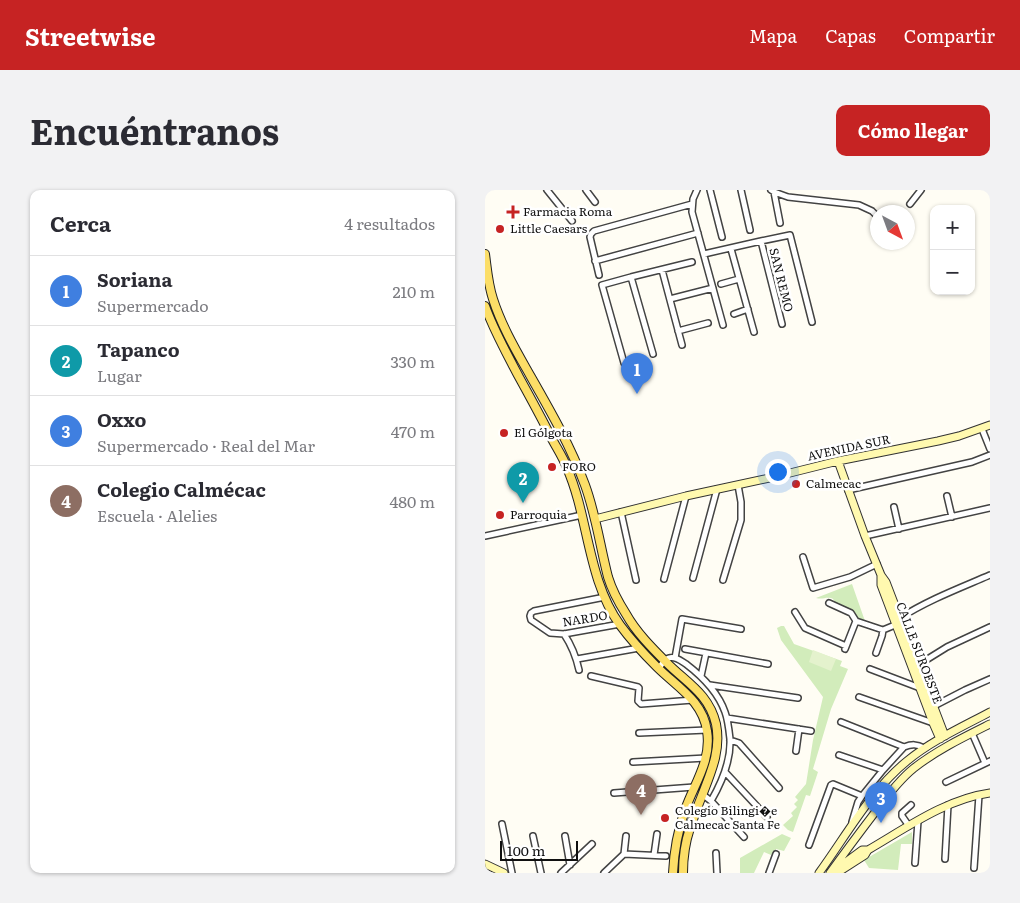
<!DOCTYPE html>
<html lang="es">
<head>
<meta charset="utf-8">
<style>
  body { margin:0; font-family:Literata,serif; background:#f2f2f3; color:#2b2b33 }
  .controls { position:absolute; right:15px; top:15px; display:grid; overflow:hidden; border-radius:10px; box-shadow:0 1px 4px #0004 }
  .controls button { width:45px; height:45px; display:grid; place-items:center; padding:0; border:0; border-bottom:1px solid #e1e1e2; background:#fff; color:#2b2b33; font:25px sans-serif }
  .compass { position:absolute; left:385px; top:15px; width:45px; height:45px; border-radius:50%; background:#fff; box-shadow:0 1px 4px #0004; rotate:139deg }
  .scale { position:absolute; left:15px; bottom:12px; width:78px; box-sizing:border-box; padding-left:5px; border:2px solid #101010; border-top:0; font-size:14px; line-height:18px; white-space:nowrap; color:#101010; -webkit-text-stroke:4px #fff; paint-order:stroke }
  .you { position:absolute; left:292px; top:281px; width:18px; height:18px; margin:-12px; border:4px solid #fff; border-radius:50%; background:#1a73e8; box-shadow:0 0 0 8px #1a73e833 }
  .badge { display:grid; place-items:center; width:32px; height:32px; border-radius:50%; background:#c62323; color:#fff; font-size:16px; font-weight:700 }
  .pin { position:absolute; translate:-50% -41px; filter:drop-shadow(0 1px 2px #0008) }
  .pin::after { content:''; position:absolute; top:26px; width:18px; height:15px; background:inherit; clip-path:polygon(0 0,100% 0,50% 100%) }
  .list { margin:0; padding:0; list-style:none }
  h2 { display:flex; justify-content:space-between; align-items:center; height:65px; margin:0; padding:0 20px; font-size:21px }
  h2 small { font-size:16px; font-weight:400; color:#7c7c81 }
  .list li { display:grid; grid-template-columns:32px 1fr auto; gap:15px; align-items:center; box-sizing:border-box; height:70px; padding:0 20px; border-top:1px solid #e1e1e2 }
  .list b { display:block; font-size:19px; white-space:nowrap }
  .list p { margin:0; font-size:16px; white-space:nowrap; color:#7c7c81 }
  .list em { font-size:16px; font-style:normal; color:#7c7c81 }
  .map { position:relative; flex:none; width:505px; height:683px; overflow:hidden; border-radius:10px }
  header { display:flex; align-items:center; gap:30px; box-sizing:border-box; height:70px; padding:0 25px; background:#c62323; color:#fff }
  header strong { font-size:24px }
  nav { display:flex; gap:28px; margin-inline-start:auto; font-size:18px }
  .intro { display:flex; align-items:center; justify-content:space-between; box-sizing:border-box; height:120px; padding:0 30px }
  h1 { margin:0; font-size:35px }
  .button { padding:12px 22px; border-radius:10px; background:#c62323; color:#fff; font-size:18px; font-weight:700 }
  main { display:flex; gap:30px; padding:0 30px }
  aside { flex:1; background:#fff; border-radius:10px; box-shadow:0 1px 4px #0004 }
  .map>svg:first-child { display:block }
  .green { fill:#d2ecbb }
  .pitch { fill:#e4f2cd }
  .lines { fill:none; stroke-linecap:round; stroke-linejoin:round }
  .street-casing { stroke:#434343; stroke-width:8 }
  .secondary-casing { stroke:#323232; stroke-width:9 }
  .primary-casing { stroke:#212121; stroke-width:10 }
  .street { stroke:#fff; stroke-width:5 }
  .secondary { stroke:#fff9af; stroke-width:7 }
  .primary { stroke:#fcde67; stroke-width:8 }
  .poi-dot { fill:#c62323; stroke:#fff; stroke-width:2 }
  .labels { text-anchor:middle; stroke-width:5; stroke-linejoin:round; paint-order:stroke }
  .poi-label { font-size:12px; fill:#101010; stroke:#fff; text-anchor:start }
  .street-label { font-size:12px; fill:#101010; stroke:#fff }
</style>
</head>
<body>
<header>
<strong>Streetwise</strong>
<nav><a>Mapa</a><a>Capas</a><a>Compartir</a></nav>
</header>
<div class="intro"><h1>Encuéntranos</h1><a class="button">Cómo llegar</a></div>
<main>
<aside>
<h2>Cerca<small>4 resultados</small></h2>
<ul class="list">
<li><span class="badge" style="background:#3f7fe0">1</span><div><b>Soriana</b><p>Supermercado</p></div><em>210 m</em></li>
<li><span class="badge" style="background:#0f9aa8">2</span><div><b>Tapanco</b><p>Lugar</p></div><em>330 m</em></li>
<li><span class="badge" style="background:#3f7fe0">3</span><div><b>Oxxo</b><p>Supermercado · Real del Mar</p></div><em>470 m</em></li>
<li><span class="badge" style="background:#8d6e63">4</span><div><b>Colegio Calmécac</b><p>Escuela · Alelies</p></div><em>480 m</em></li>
</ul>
</aside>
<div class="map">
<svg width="505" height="683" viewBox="0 0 505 683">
  <rect width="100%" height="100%" fill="#fffdf4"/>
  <path class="green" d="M367 394 381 434 373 432 369 422 351 413 348 409C342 406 338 410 331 408Z
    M296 436H299L309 454 357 471 355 476 363 479 346 519 328 579 333 582 325 606 321 605 308 642 303 640 298 635 308 626 306 623 312 617 309 614 313 610 310 607 321 594 328 550 338 507 296 450 292 438Z
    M427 642V654H416L413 680 384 678 379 670Z
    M297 644 306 648 299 661 291 659 286 665 279 662 269 683H255V668Z"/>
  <path class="pitch" d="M328 460 351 469 346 481 324 472Z"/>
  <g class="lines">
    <g class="street-casing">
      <path id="street" d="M62 0 87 31
        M101 0 110 12
        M212 0 208 9 207 22 238 135
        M225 0 237 47
        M256 0 265 40
        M286 0 289 2 303 7 374 15 387 21 392 26
        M289 2 295 33
        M425 14 436 0
        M276 51 297 134
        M246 59 269 142
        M219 64 276 51 305 45 327 132
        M110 71 213 43
        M177 80 197 155
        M114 85 105 47 106 44 109 41 207 14
        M146 87 168 164
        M236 94 254 89
        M185 109 228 98
        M249 124 263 119
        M193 141 223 133
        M139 173 117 95 146 87 207 72
        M497 239 505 259
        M363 300 487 272 505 265
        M462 306 467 327
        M409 317 414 339
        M136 322 151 390
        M0 346 97 325
        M380 346 505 318
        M318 367 328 398 365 387 392 374
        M208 388 232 299
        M179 389 201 306
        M238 390 256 330V312L253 295
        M120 407 49 421 46 423 45 426 46 430 65 443 79 444 135 434
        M344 413 366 423 371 431 398 440
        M310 422 320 438 361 456
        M415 428C443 410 475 398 505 385
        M398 440 410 435
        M79 444C87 456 91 466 94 480
        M200 459 283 474
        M360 459 371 431
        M391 463 397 446 398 440
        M190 468 197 429 256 439
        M92 469 154 458
        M433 475 462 457 505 437
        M174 479C176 475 179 469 184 468 190 466 196 471 201 474 218 487 233 502 240 522 243 530 244 540 245 549 246 571 237 592 226 611
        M385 479 435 498
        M106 486 153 497 154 498 153 511 156 514 208 510
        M216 486 221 463
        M225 495 313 508
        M374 507 448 533
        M449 516 480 500 505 489
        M242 528 326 541
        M356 532 419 557C427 554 432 554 439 558
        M154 543 222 540
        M487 543 500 573
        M245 550 254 553 294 598
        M311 561 314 539
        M354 565 398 580
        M148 572 221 568
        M240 582 282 627
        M461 592 505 571
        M129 603 209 597
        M217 604 226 611 259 647
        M367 632 373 612 377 606 398 580 419 557
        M17 634 27 683
        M424 636 417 626V623L426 615
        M48 646 56 683
        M80 646 85 675
        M324 655 346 595 348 594 377 606
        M231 663 232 683
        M139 664 141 646
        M169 665 172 644
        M460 669 463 615
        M430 673 433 631
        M489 678 494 605
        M76 683 107 654
        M119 683 139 664 181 666
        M284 683 291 664"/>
    </g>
    <g class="secondary-casing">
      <path id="secondary" d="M353 271 380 346 396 385 401 392 460 546
        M110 329 201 306 289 287 353 271 453 251 474 246 505 235
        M396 385V395L448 533 455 549
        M0 674 19 683
        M354 677 377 660H383
        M334 683C361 646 386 600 422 571 446 551 477 537 505 522
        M345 683C360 662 375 642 391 621 402 606 414 590 429 578 452 560 479 547 505 534
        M352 683 380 665 383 660C421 638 461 609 505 603"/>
    </g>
    <g class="primary-casing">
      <path id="primary" d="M0 64C2 79 3 94 8 109 17 137 32 162 46 187 66 222 86 257 100 295 111 325 115 356 123 387 127 400 134 413 141 424 151 442 167 458 182 473 202 493 224 504 231 534 236 559 227 580 218 603 213 615 209 626 205 638 200 653 198 668 198 683
        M0 116C9 141 22 164 34 187 45 207 56 227 66 247 71 257 78 267 82 278 104 328 102 389 135 435 146 450 159 464 172 477 192 497 218 511 222 541 227 570 209 594 200 620 193 640 189 662 188 683"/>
    </g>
    <use href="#street" class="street"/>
    <use href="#secondary" class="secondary"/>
    <use href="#primary" class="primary"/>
  </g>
  <g class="poi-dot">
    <path d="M25.5 14.5h5v5h5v5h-5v5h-5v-5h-5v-5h5z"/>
    <circle cx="15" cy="39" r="5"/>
    <circle cx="19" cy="243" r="5"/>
    <circle cx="67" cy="277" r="5"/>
    <circle cx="311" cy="294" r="5"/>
    <circle cx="15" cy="325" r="5"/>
    <circle cx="180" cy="628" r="5"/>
  </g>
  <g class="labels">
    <g class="poi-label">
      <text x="38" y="26">Farmacia Roma</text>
      <text x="25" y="43">Little Caesars</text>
      <text x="29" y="247">El Gólgota</text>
      <text x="77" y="281">FORO</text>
      <text x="321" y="298">Calmecac</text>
      <text x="25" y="329">Parroquia</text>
      <text x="190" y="625">Colegio Bilingi�e<tspan x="190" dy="14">Calmecac Santa Fe</tspan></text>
    </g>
    <g class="street-label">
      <text transform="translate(296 90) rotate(76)" y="4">SAN REMO</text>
      <text transform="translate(364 258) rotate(-12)" y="4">AVENIDA SUR</text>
      <text transform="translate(100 429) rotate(-9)" y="4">NARDO</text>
      <text transform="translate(434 463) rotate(69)" y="4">CALLE SUROESTE</text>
    </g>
  </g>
</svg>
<div class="controls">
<button>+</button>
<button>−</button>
</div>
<svg class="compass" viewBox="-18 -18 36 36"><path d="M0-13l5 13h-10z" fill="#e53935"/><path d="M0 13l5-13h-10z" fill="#7c7c81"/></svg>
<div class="scale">100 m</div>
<div class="you"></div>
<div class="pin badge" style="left:152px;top:204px;background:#3f7fe0">1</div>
<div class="pin badge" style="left:38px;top:313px;background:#0f9aa8">2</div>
<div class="pin badge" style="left:396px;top:633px;background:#3f7fe0">3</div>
<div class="pin badge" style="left:156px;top:625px;background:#8d6e63">4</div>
</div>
</main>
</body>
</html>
